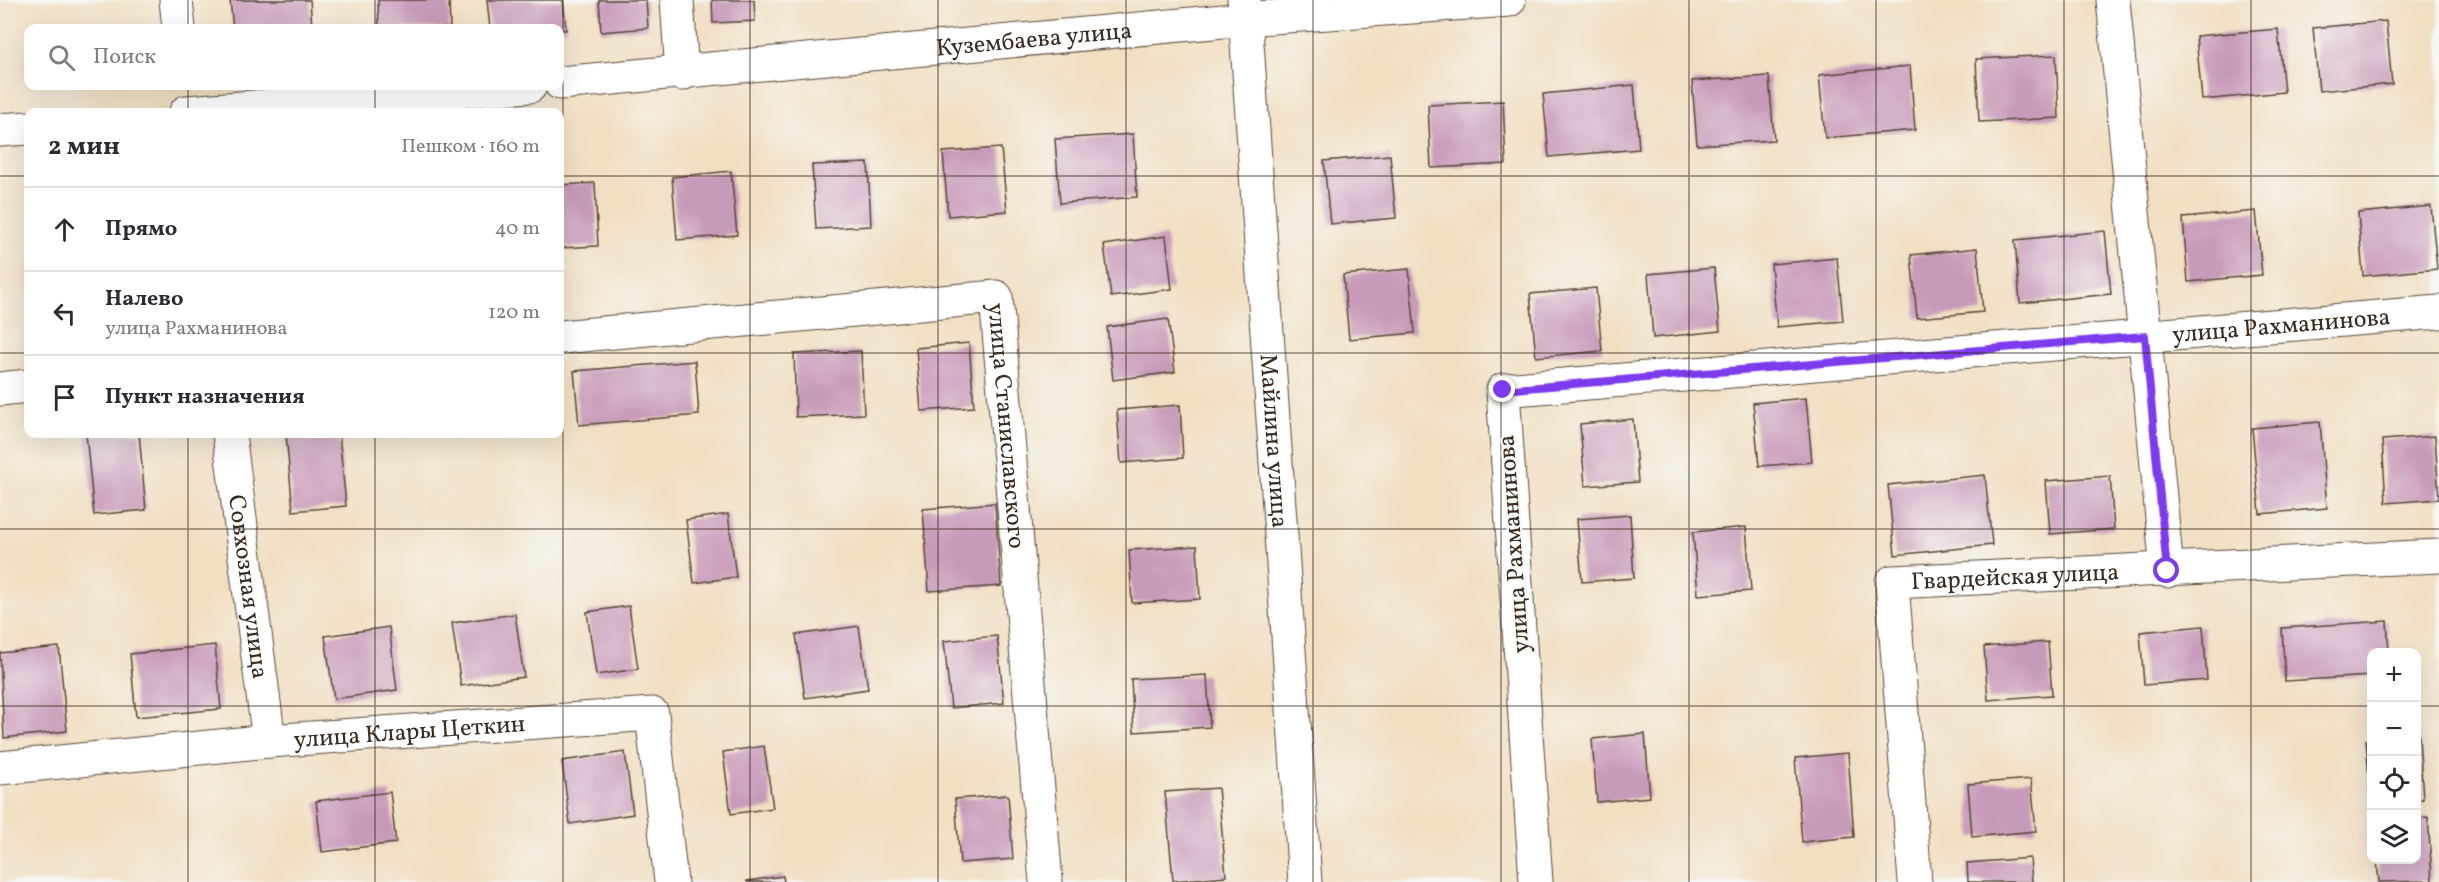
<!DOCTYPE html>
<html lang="ru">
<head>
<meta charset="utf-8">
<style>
  body { margin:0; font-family:Vollkorn,serif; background:#f7f7f7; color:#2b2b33 }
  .controls { position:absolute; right:18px; bottom:18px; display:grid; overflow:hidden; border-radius:12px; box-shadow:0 6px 24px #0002 }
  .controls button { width:54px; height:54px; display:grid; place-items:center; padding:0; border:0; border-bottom:2px solid #e1e1e2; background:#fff; color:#2b2b33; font:30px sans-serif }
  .stop { position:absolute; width:18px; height:18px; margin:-14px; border:4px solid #7c3aed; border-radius:50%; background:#fff }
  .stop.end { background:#7c3aed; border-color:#fff; box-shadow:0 2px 6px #0008 }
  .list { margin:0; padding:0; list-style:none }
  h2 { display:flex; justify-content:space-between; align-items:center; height:78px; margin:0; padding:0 24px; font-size:26px }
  h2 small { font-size:20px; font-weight:400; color:#7c7c81 }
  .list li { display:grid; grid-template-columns:39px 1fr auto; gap:18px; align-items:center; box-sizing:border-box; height:84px; padding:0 24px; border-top:2px solid #e1e1e2 }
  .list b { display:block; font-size:22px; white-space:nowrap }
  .list p { margin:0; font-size:20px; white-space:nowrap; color:#7c7c81 }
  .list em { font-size:20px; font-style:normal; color:#7c7c81 }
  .icon { flex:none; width:33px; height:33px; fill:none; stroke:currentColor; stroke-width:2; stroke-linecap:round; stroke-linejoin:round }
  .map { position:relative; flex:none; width:2439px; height:882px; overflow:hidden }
  .search { position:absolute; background:#fff; box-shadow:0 6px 24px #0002; left:24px; top:24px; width:540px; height:66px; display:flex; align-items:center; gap:15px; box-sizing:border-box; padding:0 21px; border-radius:12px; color:#7c7c81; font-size:22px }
  .panel { position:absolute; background:#fff; box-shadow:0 6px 24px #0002; left:24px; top:108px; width:540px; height:330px; border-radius:12px }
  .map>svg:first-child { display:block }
  .building { fill:#c89ab9 }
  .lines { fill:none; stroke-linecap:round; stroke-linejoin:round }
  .minor-casing { stroke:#564537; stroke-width:35 }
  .tertiary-casing { stroke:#564537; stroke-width:35 }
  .secondary-casing { stroke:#564537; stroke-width:35 }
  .minor { stroke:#fff; stroke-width:33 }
  .tertiary { stroke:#fff; stroke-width:33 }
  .secondary { stroke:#fff; stroke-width:33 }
  .route { stroke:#7c3aed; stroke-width:8 }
  .grid { fill:none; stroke:#3b2a1e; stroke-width:1.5; stroke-opacity:0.55 }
  .labels { text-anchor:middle; stroke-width:4.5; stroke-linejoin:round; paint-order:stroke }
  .street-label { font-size:24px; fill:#3b2a1e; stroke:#f6f6f2 }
</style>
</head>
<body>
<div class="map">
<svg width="2439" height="882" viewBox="0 0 2439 882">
  <rect width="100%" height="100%" fill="#f6f6f2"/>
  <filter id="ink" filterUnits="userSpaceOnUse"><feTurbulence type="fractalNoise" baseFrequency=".0167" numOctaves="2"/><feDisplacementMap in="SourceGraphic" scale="12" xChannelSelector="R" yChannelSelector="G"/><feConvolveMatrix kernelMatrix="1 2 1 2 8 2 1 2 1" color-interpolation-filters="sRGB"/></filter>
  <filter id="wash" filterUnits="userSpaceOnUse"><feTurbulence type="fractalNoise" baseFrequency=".008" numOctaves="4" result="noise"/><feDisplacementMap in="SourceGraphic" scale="24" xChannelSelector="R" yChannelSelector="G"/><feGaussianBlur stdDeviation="1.35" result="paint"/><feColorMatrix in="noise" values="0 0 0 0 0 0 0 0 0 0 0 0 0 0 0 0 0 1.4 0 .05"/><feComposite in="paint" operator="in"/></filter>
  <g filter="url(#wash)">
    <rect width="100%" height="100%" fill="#f1dfc2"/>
    <g id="blocks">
      <path class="building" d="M230 0H310L312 28H233Z
        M378 0H449L450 28H379Z
        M487 0H563L566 30 490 28Z
        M599 0H646L648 28 601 32Z
        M712 0H754L755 21 713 23Z
        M2386 21 2392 84 2319 91 2313 28Z
        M2278 29 2284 92 2202 100 2196 36Z
        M2056 55 2059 118 1979 122 1976 59Z
        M1910 66 1915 130 1825 138 1819 75Z
        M1769 76 1774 140 1697 145 1692 81Z
        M1634 85 1639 149 1549 157 1543 94Z
        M1503 101 1506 164 1431 168 1428 105Z
        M1133 134 1137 197 1060 203 1055 139Z
        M1001 148 1007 211 948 216 943 152Z
        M1390 155 1396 218 1330 224 1324 161Z
        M868 163 871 226 816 229 812 165Z
        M731 171 737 235 677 240 672 177Z
        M595 183 598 246 560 248V185Z
        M2431 206 2437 269 2363 276 2358 213Z
        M2256 211 2262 275 2188 282 2183 218Z
        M2105 231 2111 294 2020 303 2015 240Z
        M1166 236 1172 289 1111 297 1104 245Z
        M1977 248 1983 312 1917 318 1911 255Z
        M1837 258 1843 321 1777 327 1771 264Z
        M1714 268 1720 331 1653 338 1648 274Z
        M1409 269 1415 333 1349 339 1343 275Z
        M1596 288 1602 351 1536 357 1530 294Z
        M1168 319 1175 372 1113 380 1107 327Z
        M969 343 974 407 921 411 916 348Z
        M861 351 864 414 796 417 794 354Z
        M695 361 699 415 579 425 574 371Z
        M1806 398 1812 462 1759 466 1753 403Z
        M1180 405 1183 458 1121 463 1117 410Z
        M1633 419 1638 482 1585 486 1580 424Z
        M2320 422 2327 508 2260 514 2252 428Z
        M86 434H139L146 510 94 515Z
        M286 434H339L346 506 293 511Z
        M2435 436 2439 499 2386 503 2382 440Z
        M1985 475 1992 545 1895 555 1888 485Z
        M2110 476 2114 529 2050 534 2046 481Z
        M995 503 1001 586 929 591 923 509Z
        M728 514 736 577 694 583 686 520Z
        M1630 515 1634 578 1582 582 1577 519Z
        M1746 527 1751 591 1698 595 1693 532Z
        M1197 546 1200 599 1132 603 1129 550Z
        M629 606 638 669 596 675 587 612Z
        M515 614 524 677 461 686 452 623Z
        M2387 621 2389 652H2372V676L2285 681 2282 628Z
        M859 626 868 689 805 698 796 635Z
        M2203 626 2207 680 2144 685 2140 632Z
        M389 627 397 690 334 699 325 636Z
        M997 636 1004 703 951 708 944 641Z
        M2048 642 2052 695 1988 700 1984 647Z
        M215 645 221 709 136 717 130 654Z
        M59 647 67 731 4 738 0 653Z
        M1207 675 1210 727 1134 732 1131 679Z
        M1645 734 1650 797 1597 802 1592 739Z
        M2416 736H2419L2423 799 2416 800Z
        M2372 739V794H2370L2366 740Z
        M764 746 773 808 731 814 723 752Z
        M625 752 633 814 570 824 562 761Z
        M1848 753 1854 837 1802 842 1795 758Z
        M2031 779 2036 831 1972 837 1968 784Z
        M1218 788 1226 876 1173 881 1165 792Z
        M390 792 396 843 322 852 316 801Z
        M1008 795 1013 859 960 863 955 799Z
        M2428 817 2432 881 2379 882 2377 860H2416V818Z
        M2030 858 2032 882H1968L1967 863Z
        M783 876 784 882H747V881Z"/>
    </g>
  </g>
  <g filter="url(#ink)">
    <use href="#blocks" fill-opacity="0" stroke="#564537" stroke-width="1.5"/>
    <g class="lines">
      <g class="minor-casing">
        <g id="minor">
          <path d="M176 0 179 28"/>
          <path d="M677 0 682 74"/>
          <path d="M2113 0 2167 571"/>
          <path id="s1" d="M560 83 1245 19"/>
          <path d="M186 112 530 86"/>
          <path d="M0 130 28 128"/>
          <path id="s2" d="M560 337 996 297 1046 882"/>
          <path d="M0 389 28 386"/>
          <path id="s3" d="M229 434 269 741"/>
          <path id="s4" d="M0 768 269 741 652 714 671 882"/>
          <path id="s5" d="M1536 882 1503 390 2439 312"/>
          <path id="s6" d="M1915 882 1892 582 2439 556"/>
        </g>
      </g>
      <g class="tertiary-casing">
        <path id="tertiary" d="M1245 19 1509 0"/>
      </g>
      <g class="secondary-casing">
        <g id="secondary">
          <path id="s7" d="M1244 0 1305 882"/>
        </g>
      </g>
      <use href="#minor" class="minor"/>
      <use href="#tertiary" class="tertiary"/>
      <use href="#secondary" class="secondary"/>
    </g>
  </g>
  <g class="lines" filter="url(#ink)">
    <path class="route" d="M1503 390 2145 336 2167 571"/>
  </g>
  <path class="grid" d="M188 0V28M375 0V28M563 0V882M750 0V882M938 0V882M1126 0V882M1313 0V882M1501 0V882M1689 0V882M1876 0V882M2064 0V882M2251 0V882M188 86V112M375 86V112M0 176H28M560 176H2439M0 353H28M560 353H2439M188 434V882M375 434V882M0 529H2439M0 706H2372M2416 706H2439"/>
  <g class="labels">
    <g class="street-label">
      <text dy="8" stroke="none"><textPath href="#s1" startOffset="476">Кузембаева улица</textPath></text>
      <text dy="8" stroke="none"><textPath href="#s5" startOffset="1274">улица Рахманинова</textPath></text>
      <text dy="8" stroke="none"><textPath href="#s2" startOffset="567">улица Станиславского</textPath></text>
      <text dy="8" stroke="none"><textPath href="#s7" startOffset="442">Майлина улица</textPath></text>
      <text transform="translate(1513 544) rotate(-94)" y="8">улица Рахманинова</text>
      <text dy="8" stroke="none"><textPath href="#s6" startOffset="424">Гвардейская улица</textPath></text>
      <text dy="8" stroke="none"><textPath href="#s3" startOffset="154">Совхозная улица</textPath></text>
      <text dy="8" stroke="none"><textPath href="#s4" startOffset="411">улица Клары Цеткин</textPath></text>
    </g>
  </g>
</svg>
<div class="controls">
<button>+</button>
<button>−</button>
<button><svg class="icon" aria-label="locate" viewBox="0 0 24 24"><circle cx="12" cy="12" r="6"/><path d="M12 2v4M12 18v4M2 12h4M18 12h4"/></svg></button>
<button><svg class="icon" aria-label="layers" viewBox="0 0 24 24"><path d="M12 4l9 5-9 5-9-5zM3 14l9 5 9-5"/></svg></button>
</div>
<div class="stop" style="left:2167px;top:571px"></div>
<div class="stop end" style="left:1503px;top:390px"></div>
<div class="search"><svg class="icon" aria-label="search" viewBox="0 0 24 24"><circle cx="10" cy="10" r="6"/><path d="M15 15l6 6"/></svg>Поиск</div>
<section class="panel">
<h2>2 мин<small>Пешком · 160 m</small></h2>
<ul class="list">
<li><svg class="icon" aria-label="ahead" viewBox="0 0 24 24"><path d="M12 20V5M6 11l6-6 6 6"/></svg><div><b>Прямо</b></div><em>40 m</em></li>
<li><svg class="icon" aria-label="left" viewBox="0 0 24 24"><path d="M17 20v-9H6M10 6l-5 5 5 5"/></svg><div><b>Налево</b><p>улица Рахманинова</p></div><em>120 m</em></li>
<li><svg class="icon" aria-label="arrive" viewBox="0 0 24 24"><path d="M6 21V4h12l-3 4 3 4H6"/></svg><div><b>Пункт назначения</b></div></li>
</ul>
</section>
</div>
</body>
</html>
